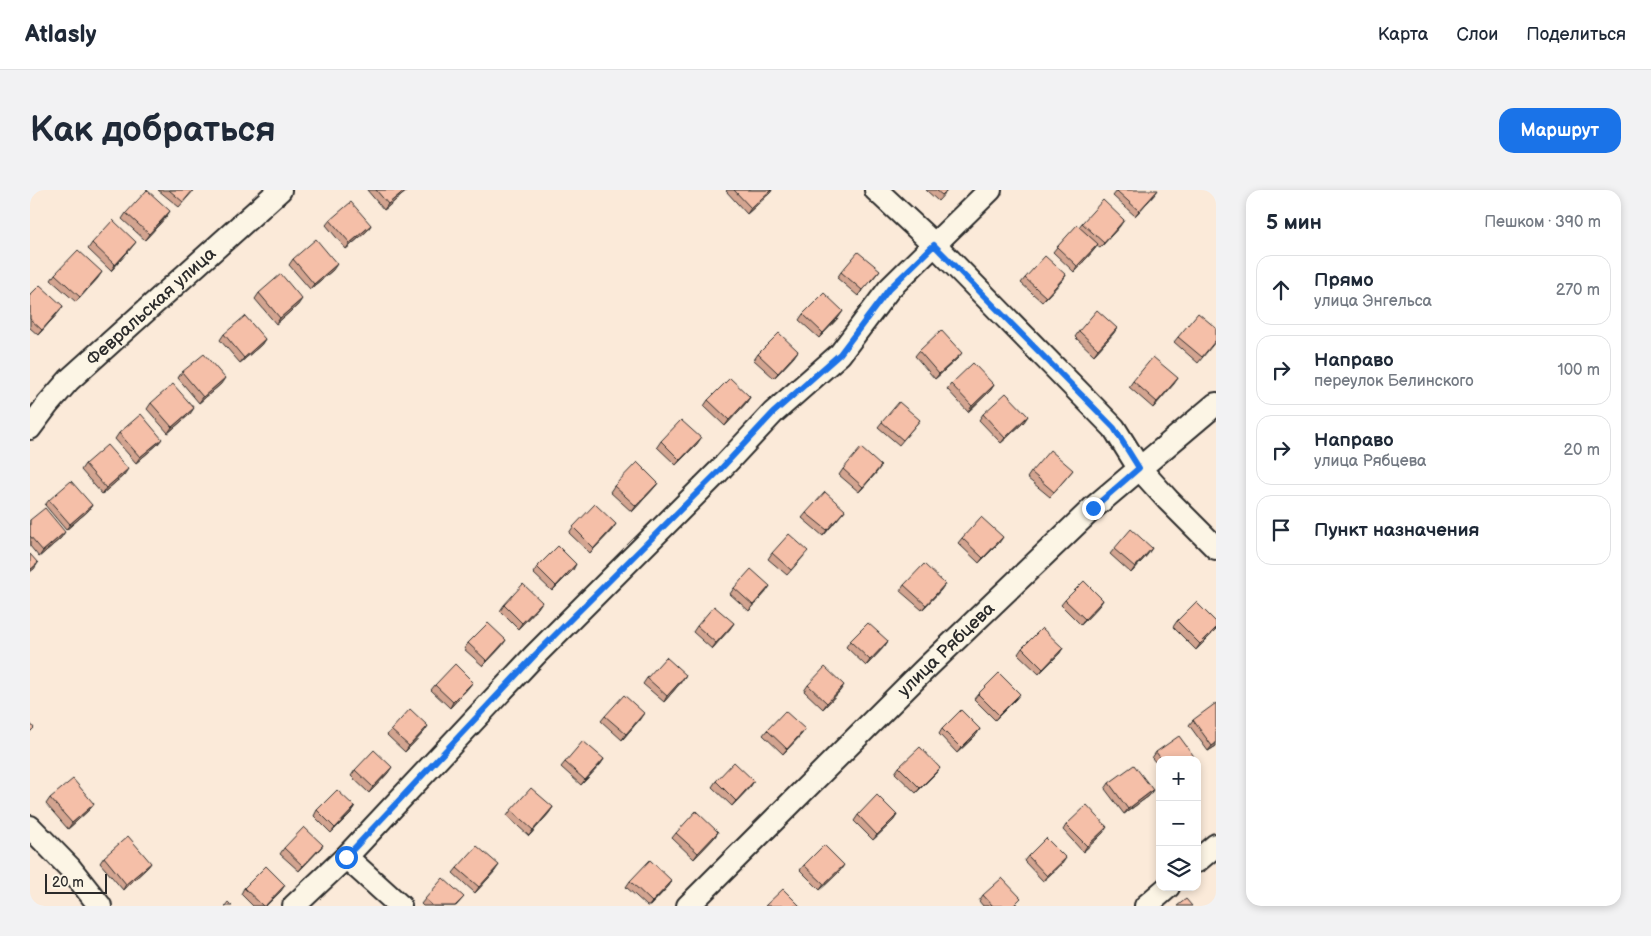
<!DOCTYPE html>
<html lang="ru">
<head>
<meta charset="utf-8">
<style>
  body { margin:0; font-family:"Balsamiq Sans",sans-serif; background:#f2f2f3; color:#1f2937 }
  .controls { position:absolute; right:15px; bottom:15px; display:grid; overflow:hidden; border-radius:10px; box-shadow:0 2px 8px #0003 }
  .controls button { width:45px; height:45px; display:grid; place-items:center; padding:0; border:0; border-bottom:1px solid #e0e1e3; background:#fff; color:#1f2937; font:25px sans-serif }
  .scale { position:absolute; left:15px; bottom:12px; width:62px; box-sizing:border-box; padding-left:5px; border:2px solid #2b2b2b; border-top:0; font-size:14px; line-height:18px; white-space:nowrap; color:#2b2b2b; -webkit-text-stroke:4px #fcf5e5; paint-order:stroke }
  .stop { position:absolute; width:15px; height:15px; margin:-11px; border:4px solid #1a73e8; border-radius:50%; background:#fff }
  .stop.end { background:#1a73e8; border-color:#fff; box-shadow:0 1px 5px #0008 }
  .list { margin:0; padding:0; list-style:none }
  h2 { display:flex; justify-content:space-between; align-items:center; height:65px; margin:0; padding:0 20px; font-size:21px }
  h2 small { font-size:16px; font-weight:400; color:#747a83 }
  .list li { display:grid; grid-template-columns:32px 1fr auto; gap:15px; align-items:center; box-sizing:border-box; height:70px; margin:0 10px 10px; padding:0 10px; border:1px solid #e0e1e3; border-radius:15px }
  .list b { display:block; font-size:19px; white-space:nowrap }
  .list p { margin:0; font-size:16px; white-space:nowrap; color:#747a83 }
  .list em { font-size:16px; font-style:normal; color:#747a83 }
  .icon { flex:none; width:28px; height:28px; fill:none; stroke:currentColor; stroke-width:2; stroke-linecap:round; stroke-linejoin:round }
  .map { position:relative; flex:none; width:1186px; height:716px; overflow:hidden; border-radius:15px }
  header { display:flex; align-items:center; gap:30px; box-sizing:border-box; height:70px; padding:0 25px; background:#fff; border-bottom:1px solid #e0e1e3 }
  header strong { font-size:24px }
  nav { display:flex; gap:28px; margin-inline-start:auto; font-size:18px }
  .intro { display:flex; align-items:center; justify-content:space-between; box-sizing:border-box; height:120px; padding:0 30px }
  h1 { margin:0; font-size:35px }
  .button { padding:12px 22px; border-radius:15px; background:#1a73e8; color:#fff; font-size:18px; font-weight:700 }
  main { display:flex; gap:30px; padding:0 30px }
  aside { flex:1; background:#fff; border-radius:15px; box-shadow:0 2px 8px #0003 }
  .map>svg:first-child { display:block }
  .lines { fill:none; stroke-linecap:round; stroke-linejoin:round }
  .minor-casing { stroke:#2b2b2b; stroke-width:26 }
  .minor { stroke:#fcf5e5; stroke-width:22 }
  .wall { fill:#d3a490; stroke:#2b2b2b }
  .shaded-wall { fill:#ac8676; stroke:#2b2b2b }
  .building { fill:#f5bfa8; stroke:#2b2b2b }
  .route { stroke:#1a73e8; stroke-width:6 }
  .labels { text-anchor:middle; stroke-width:4; stroke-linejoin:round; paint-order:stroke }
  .street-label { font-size:18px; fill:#2b2b2b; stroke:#fcf5e5 }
</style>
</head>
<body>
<header>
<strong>Atlasly</strong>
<nav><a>Карта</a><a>Слои</a><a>Поделиться</a></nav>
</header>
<div class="intro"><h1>Как добраться</h1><a class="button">Маршрут</a></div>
<main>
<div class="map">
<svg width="1186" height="716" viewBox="0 0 1186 716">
  <rect width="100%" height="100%" fill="#fbead9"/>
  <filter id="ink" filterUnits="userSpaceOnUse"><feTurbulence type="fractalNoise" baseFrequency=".02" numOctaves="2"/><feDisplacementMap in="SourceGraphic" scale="10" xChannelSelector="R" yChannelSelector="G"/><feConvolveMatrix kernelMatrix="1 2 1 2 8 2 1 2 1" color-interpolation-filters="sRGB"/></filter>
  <g filter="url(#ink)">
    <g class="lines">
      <g class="minor-casing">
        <g id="minor">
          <path d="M846 0 905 55 1084 238 1109 278 1138 310 1186 358"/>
          <path id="s1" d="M0 238 18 214 39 190 250 0"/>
          <path d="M0 637 40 678 70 716"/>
          <path d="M316 667 370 716"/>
          <path d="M1167 671 1186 655"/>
          <path d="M264 716 316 667 505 465 688 282 743 223 810 164 859 99 960 0"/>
          <path id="s2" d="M658 716 893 481 1063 318 1186 214"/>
          <path d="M1116 716 1138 697"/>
        </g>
      </g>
      <use href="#minor" class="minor"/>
    </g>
    <path class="wall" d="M128 0H164L149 17Z
      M337 0H378L354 20Z
      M697 0H742L740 3 717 24 696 1Z
      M896 0H918L908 11Z
      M1087 1 1125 4 1105 26 1083 6Z
      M96 23 136 27 115 50 92 29Z
      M300 30 341 35 337 41 316 59 296 35Z
      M1052 33 1090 36 1070 58 1067 56 1064 60 1044 82 1023 62 1027 57 1049 37Z
      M62 53 102 57 81 81 58 59Z
      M263 69 303 80 280 99 259 75Z
      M811 82 846 85 828 106 807 88Z
      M25 84 68 88 46 112 21 90Z
      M1036 85 1032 91 1012 112 991 93 995 88Z
      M229 103 268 115 246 134 225 109Z
      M0 105 33 116 29 122 8 145 0 138Z
      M773 124 809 127 789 148 769 130Z
      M1087 138 1083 144 1064 165 1045 147 1049 141Z
      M194 144 235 149 231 155 210 173 190 150Z
      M1148 147 1186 151 1168 173 1144 152Z
      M889 161 928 168 905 189 885 166Z
      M728 164 764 167 744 188 724 170Z
      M152 182 191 194 169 213 148 188Z
      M1148 188 1123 218 1099 197 1103 191Z
      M921 194 964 195 960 201 938 222 917 199Z
      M720 207 716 213 695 236 674 216 678 210Z
      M121 213 160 224 138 243 117 219Z
      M953 224 994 232 971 253 949 230Z
      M890 230 869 255 848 237 852 232Z
      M89 243 128 254 106 273 85 249Z
      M631 251 667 254 646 275 627 257Z
      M55 274 94 285 72 304 51 280Z
      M813 279 847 282 829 302 809 285Z
      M1043 280 1020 307 997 288 1001 282Z
      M628 293 624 298 602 322 580 302 584 296Z
      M19 310 62 315 58 321 36 340 15 315Z
      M815 320 793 346 772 328 776 323Z
      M0 330 31 348 9 367 0 356Z
      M543 337 582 340 560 363 539 343Z
      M932 348 969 353 949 373 928 353Z
      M1084 359 1118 364 1101 383 1080 364Z
      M742 363 774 366 757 385 738 369Z
      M507 377 543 380 522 401 503 383Z
      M874 395 911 400 892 420 870 401Z
      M704 398 736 402 719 421 700 404Z
      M1035 410H1073L1069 416 1051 435 1031 415Z
      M474 415 508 418 488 439 470 421Z
      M1147 431 1186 432V440L1166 460 1143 437Z
      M704 433 682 459 663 442 667 436Z
      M820 451H858L854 457 836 476 816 457Z
      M438 453 472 456 453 476 434 459Z
      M992 458H1033L1029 464 1009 484 988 464Z
      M617 488 652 491 634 512 613 494Z
      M405 495 439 497 420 518 401 500Z
      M778 495 810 501 793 519 774 501Z
      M948 504 986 509 965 530 944 509Z
      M575 526 610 529 592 550 571 531Z
      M1163 530 1186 556 1178 561 1159 535Z
      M775 539 771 545 753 564 733 545 737 540Z
      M912 539H950L946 545 927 563 909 544Z
      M361 540 394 542 375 562 357 545Z
      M1126 562 1165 570H1130V578L1122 568Z
      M574 569 570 575 551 595 531 577 535 572Z
      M869 577 910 578 906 583 886 603 865 583Z
      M325 580 358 583 339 603 321 586Z
      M686 591H724L720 597 702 616 682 597Z
      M1079 593 1119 606 1094 624 1075 599Z
      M20 608 64 614 60 619 38 639 16 614Z
      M325 617 321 623 301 643 284 626 287 620Z
      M523 617 519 623 499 646 477 626 481 620Z
      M828 625H867L863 631 843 650 824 631Z
      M1036 635 1073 643 1053 662 1033 640Z
      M688 642 684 648 664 669 642 648 646 643Z
      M293 655 289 660 269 681 250 664 254 658Z
      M998 666 1032 674 1013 691 994 671Z
      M74 667 121 673 117 678 93 700 70 673Z
      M774 675 810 681 790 700 770 680Z
      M427 678 465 681 445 703 423 683Z
      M600 691H642L638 697 620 716H617L596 697Z
      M214 698 251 701 236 716H223L211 704Z
      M953 705 987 714 985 716H953L949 711Z
      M434 707 426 716H393L391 714 395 709Z"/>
    <path class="shaded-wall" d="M375 0H378L354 20 358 14Z
      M741 0H742L740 3 717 24 721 18Z
      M1128 0 1125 4 1105 26 1109 21Z
      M140 21 136 27 115 50 119 44Z
      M1094 30 1090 36 1070 58 1074 53Z
      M341 35 337 41 316 59 320 53Z
      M106 52 102 57 81 81 85 75Z
      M1068 54 1064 60 1044 82 1047 76Z
      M307 74 303 80 280 99 284 94Z
      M850 80 846 85 828 106 832 100Z
      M72 82 68 88 46 112 50 107Z
      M1036 85 1032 91 1012 112 1016 107Z
      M272 109 268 115 246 134 250 128Z
      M33 116 29 122 8 145 12 140Z
      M813 121 809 127 789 148 793 143Z
      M1087 138 1083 144 1064 165 1068 159Z
      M235 149 231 155 210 173 214 168Z
      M768 161 764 167 744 188 748 183Z
      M932 163 928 168 905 189 909 184Z
      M195 188 191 194 169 213 173 207Z
      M1148 188 1144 194 1123 218 1127 212Z
      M964 195 960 201 938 222 942 216Z
      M720 207 716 213 695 236 699 230Z
      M164 218 160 224 138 243 142 237Z
      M998 226 994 232 971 253 975 248Z
      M671 248 667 254 646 275 650 270Z
      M132 249 128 254 106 273 110 267Z
      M851 276 847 282 829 302 833 297Z
      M98 279 94 285 72 304 76 298Z
      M628 293 624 298 602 322 606 316Z
      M62 315 58 321 36 340 40 334Z
      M815 320 811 325 793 346 797 340Z
      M586 334 582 340 560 363 564 358Z
      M35 342 31 348 9 367 13 361Z
      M973 347 969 353 949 373 953 368Z
      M1122 358 1118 364 1101 383 1105 377Z
      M8 373 4 379 0 382V380Z
      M546 374 543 380 522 401 526 396Z
      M915 394 911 400 892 420 896 415Z
      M740 396 736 402 719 421 723 415Z
      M1073 410 1069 416 1051 435 1055 429Z
      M512 412 508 418 488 439 492 433Z
      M704 433 700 439 682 459 686 453Z
      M1186 438 1185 441 1166 460 1170 454Z
      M476 450 472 456 453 476 457 471Z
      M858 451 854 457 836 476 840 470Z
      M1033 458 1029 464 1009 484 1013 479Z
      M656 485 652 491 634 512 637 506Z
      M443 492 439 497 420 518 423 512Z
      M814 495 810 501 793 519 797 513Z
      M990 504 986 509 965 530 969 525Z
      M614 523 610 529 592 550 596 544Z
      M398 536 394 542 375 562 379 556Z
      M775 539 771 545 753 564 757 559Z
      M950 539 946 545 927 563 931 558Z
      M1186 553V556L1178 561 1182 556Z
      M574 569 570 575 551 595 555 590Z
      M362 577 358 583 339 603 343 597Z
      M910 578 906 583 886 603 890 598Z
      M724 591 720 597 702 616 706 611Z
      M1123 600 1119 606 1094 624 1098 619Z
      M64 614 60 619 38 639 42 633Z
      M325 617 321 623 301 643 305 638Z
      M523 617 519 623 499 646 503 640Z
      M867 625 863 631 843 650 847 645Z
      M1077 637 1073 643 1053 662 1057 656Z
      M688 642 684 648 664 669 668 663Z
      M293 655 289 660 269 681 273 676Z
      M1036 668 1032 674 1013 691 1017 686Z
      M121 673 117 678 93 700 96 694Z
      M469 675 465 681 445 703 449 697Z
      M814 675 810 681 790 700 794 694Z
      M642 691 638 697 619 716 622 712Z
      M255 695 251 701 236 716H235Z"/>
    <path class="building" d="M117 0 140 21 119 44 96 23Z
      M139 0H163L153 12Z
      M346 0H375L358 14Z
      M704 0H741L721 18Z
      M906 0H917L912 5Z
      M1088 0H1128L1109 21 1087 1Z
      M1073 10 1094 30 1074 53 1052 33Z
      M321 12 341 35 320 53 300 30Z
      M83 30 106 52 85 75 62 53Z
      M1047 35 1068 54 1047 76 1027 57Z
      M286 49 307 74 284 94 263 69Z
      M48 60 72 82 50 107 25 84Z
      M828 62 850 80 832 100 811 82Z
      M1015 66 1036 85 1016 107 995 88Z
      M251 84 272 109 250 128 229 103Z
      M10 95 33 116 12 140 0 129V105Z
      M794 103 813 121 793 143 773 124Z
      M1067 120 1087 138 1068 159 1049 141Z
      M1168 123 1186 138V150L1172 167 1148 147Z
      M215 126 235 149 214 168 194 144Z
      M911 140 932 163 909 184 889 161Z
      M749 143 768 161 748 183 728 164Z
      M174 164 195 188 173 207 152 182Z
      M1123 167 1148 188 1127 212 1103 191Z
      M943 173 964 195 942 216 921 194Z
      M700 188 720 207 699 230 678 210Z
      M143 194 164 218 142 237 121 213Z
      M976 203 998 226 975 248 953 224Z
      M869 212 890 230 873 250 852 232Z
      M111 224 132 249 110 267 89 243Z
      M651 230 671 248 650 270 631 251Z
      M77 255 98 279 76 298 55 274Z
      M831 258 851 276 833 297 813 279Z
      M1020 260 1043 280 1024 302 1001 282Z
      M607 272 628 293 606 316 584 296Z
      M41 291 62 315 40 334 19 310Z
      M795 302 815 320 797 340 776 323Z
      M565 314 586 334 564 358 543 337Z
      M15 318 35 342 13 361 0 346V330Z
      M951 327 973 347 953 368 932 348Z
      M1101 339 1122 358 1105 377 1084 359Z
      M759 344 778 361 761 380 742 363Z
      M528 356 546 374 526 396 507 377Z
      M0 364 8 373 0 380Z
      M894 374 915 394 896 415 874 395Z
      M721 379 740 396 723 415 704 398Z
      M1054 391 1073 410 1055 429 1035 410Z
      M493 394 512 412 492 433 474 415Z
      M1166 412 1186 432V438L1170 454 1147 431Z
      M684 416 704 433 686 453 667 436Z
      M458 433 476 450 457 471 438 453Z
      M838 433 858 451 840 470 820 451Z
      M1012 438 1033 458 1013 479 992 458Z
      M636 467 656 485 637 506 617 488Z
      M425 474 443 492 423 512 405 495Z
      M795 477 814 495 797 513 778 495Z
      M969 483 990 504 969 525 948 504Z
      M594 505 614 523 596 544 575 526Z
      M1186 513V553L1182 556 1163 530Z
      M380 519 398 536 379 556 361 540Z
      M931 520 950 539 931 558 912 539Z
      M755 521 775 539 757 559 737 540Z
      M0 533 4 538 0 542Z
      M1149 546 1166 569 1165 570H1132L1126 562Z
      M553 551 574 569 555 590 535 572Z
      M890 557 910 578 890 598 869 577Z
      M344 560 362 577 343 597 325 580Z
      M704 572 724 591 706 611 686 591Z
      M1104 575 1123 600 1098 619 1079 593Z
      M43 589 64 614 42 633 20 608Z
      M501 598 523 617 503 640 481 620Z
      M307 600 325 617 305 638 287 620Z
      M847 605 867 625 847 645 828 625Z
      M1057 615 1077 637 1057 656 1036 635Z
      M666 621 688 642 668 663 646 643Z
      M274 637 293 655 273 676 254 658Z
      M98 646 121 673 96 694 74 667Z
      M1016 648 1036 668 1017 686 998 666Z
      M794 655 814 675 794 694 774 675Z
      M447 656 469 675 449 697 427 678Z
      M620 670 642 691 622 712 600 691Z
      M236 676 255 695 235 716H233L214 698Z
      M413 688 434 707 425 716H403L395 709Z
      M972 688 991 708 983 716H963L953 705Z
      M753 699 770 716H735Z
      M1156 709 1162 716H1147Z
      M198 712 202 716H195Z"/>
  </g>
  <g class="lines" filter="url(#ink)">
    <path class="route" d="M316 667 505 465 688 282 743 223 810 164 859 99 904 55 1084 238 1109 278 1063 318"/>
  </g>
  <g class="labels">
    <g class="street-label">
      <text dy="6" stroke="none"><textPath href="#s1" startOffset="172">Февральская улица</textPath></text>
      <text dy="6" stroke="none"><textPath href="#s2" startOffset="364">улица Рябцева</textPath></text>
    </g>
  </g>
</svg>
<div class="controls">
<button>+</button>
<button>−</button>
<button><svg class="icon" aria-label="layers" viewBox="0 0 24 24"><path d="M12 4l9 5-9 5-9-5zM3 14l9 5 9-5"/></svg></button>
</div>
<div class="scale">20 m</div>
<div class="stop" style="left:316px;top:667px"></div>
<div class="stop end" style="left:1063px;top:318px"></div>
</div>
<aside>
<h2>5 мин<small>Пешком · 390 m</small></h2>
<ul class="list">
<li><svg class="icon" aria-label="ahead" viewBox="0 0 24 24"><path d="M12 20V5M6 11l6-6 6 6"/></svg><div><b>Прямо</b><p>улица Энгельса</p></div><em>270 m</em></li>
<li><svg class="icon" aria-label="right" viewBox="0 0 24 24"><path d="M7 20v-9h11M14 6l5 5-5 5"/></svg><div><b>Направо</b><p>переулок Белинского</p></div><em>100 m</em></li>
<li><svg class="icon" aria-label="right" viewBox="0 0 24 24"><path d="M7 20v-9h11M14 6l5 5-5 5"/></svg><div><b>Направо</b><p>улица Рябцева</p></div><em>20 m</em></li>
<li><svg class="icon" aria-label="arrive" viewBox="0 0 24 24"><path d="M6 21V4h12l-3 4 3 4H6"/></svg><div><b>Пункт назначения</b></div></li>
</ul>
</aside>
</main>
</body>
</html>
